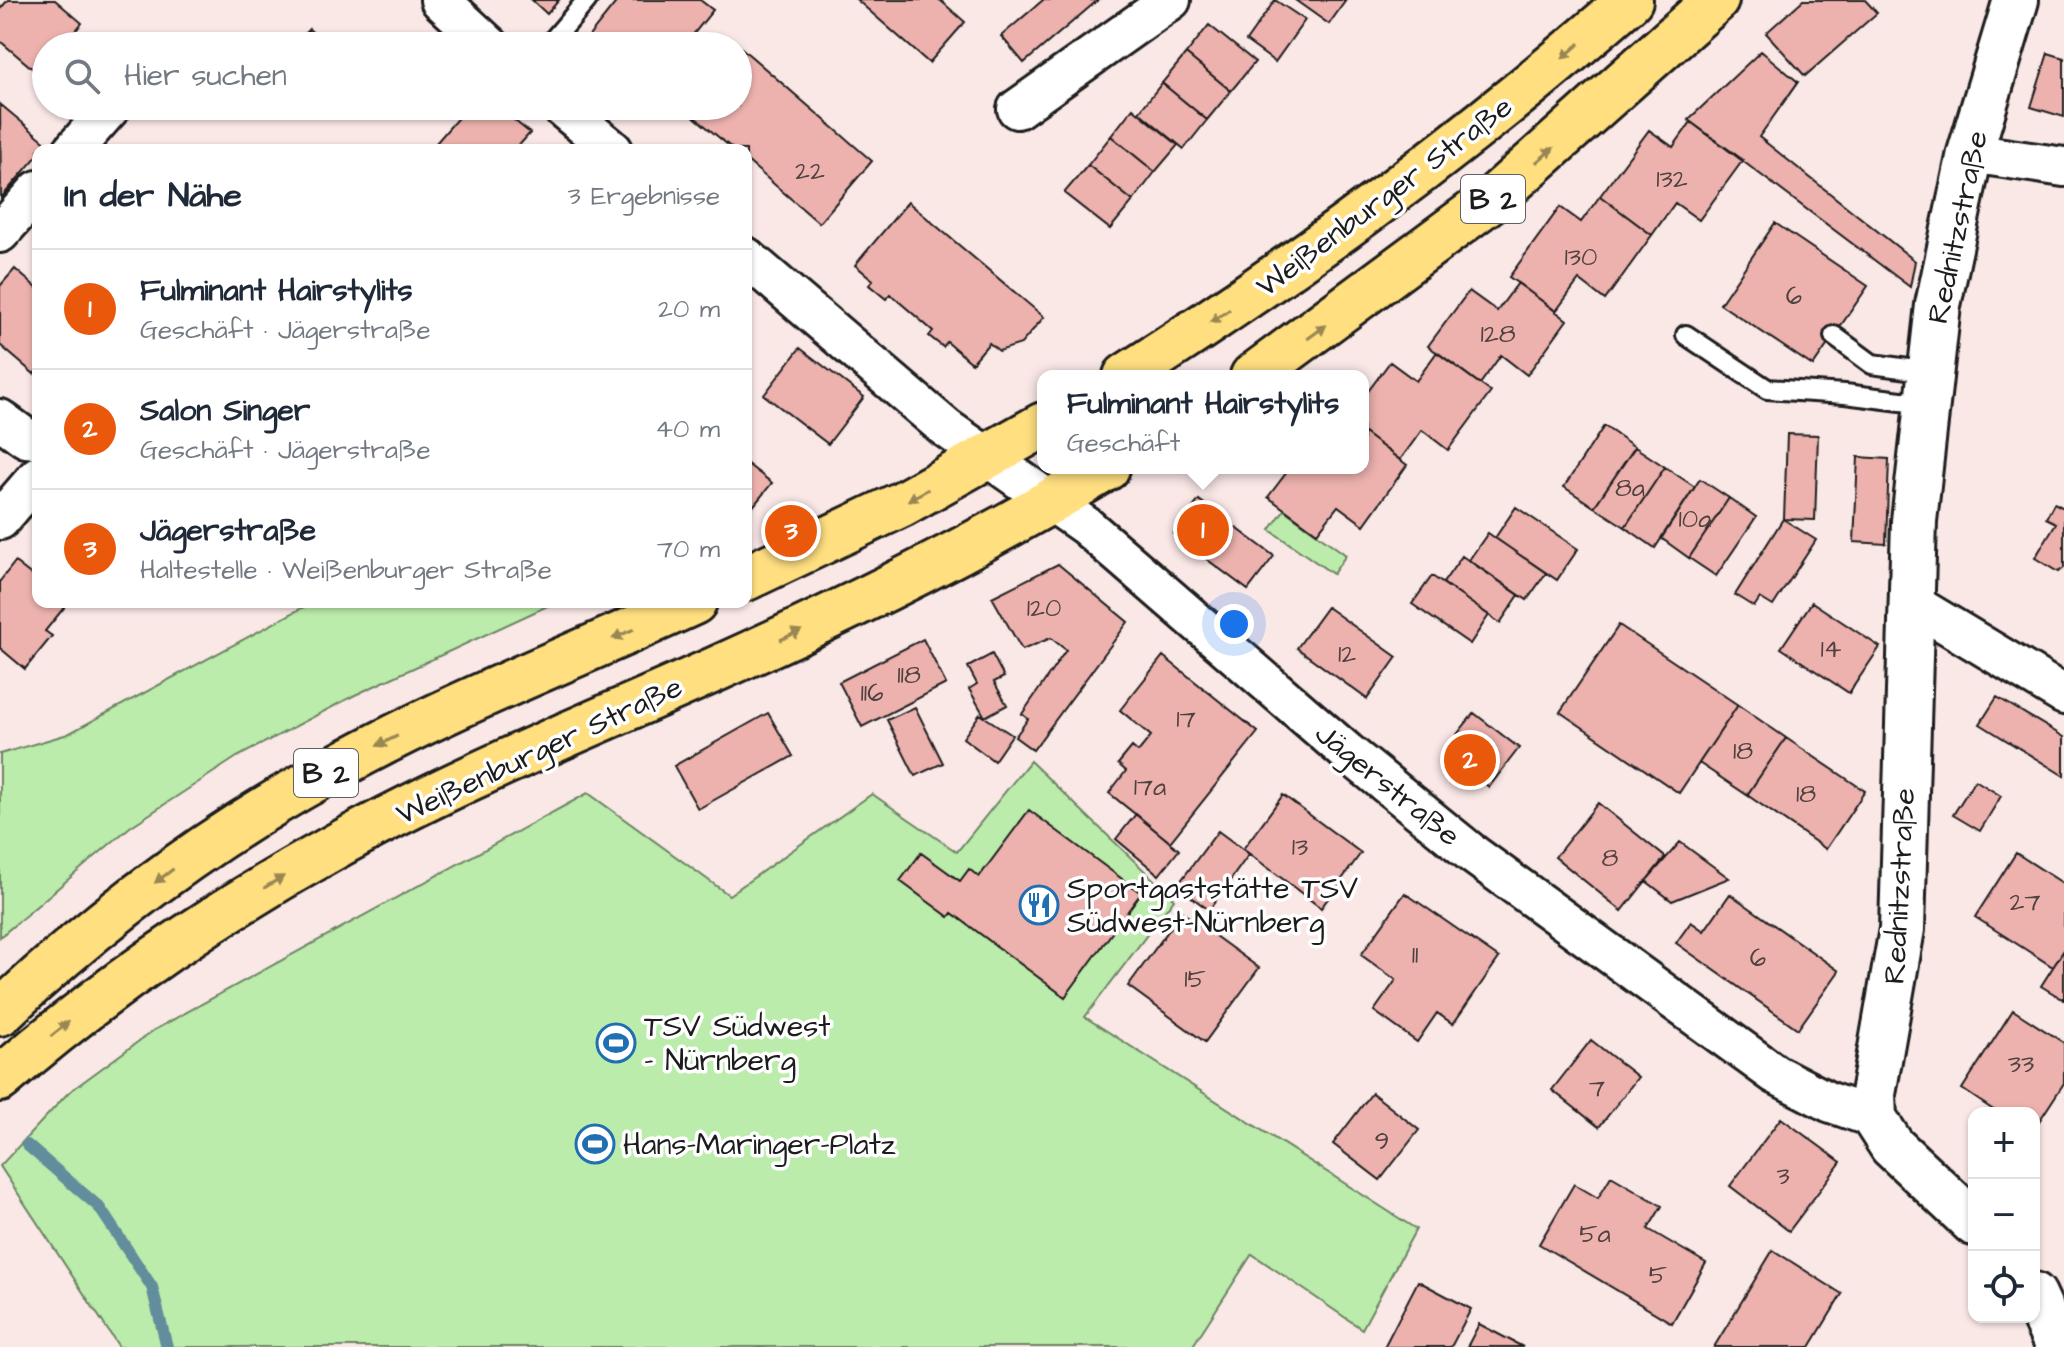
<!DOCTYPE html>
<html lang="de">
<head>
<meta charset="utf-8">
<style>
  body { margin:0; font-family:"Architects Daughter",sans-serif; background:#f6f6f7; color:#1f2937 }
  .controls { position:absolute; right:24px; bottom:24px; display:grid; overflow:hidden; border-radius:16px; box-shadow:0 2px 6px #0004 }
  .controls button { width:72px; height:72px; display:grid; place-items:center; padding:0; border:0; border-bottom:2px solid #e0e1e3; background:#fff; color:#1f2937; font:40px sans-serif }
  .you { position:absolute; left:1234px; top:624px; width:28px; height:28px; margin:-20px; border:6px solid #fff; border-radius:50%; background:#1a73e8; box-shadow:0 0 0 12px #1a73e833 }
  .badge { display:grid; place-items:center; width:52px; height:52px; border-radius:50%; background:#ea580c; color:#fff; font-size:26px; font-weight:700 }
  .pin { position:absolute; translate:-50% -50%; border:4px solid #fff; box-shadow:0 2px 8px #0006 }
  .popup { position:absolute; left:1037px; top:370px; width:332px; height:104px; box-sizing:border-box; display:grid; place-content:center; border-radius:16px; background:#fff; filter:drop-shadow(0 2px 6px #0005); font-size:26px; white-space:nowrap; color:#747a83 }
  .popup b { font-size:30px; color:#1f2937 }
  .popup::after { content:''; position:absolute; left:50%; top:100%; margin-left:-16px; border:16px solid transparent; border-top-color:#fff }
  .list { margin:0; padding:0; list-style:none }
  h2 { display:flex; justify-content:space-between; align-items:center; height:104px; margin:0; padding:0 32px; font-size:34px }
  h2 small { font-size:26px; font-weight:400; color:#747a83 }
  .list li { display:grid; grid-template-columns:52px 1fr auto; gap:24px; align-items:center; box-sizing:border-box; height:120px; padding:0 32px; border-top:2px solid #e0e1e3 }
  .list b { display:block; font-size:30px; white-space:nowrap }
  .list p { margin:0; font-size:26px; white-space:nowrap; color:#747a83 }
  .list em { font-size:26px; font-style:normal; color:#747a83 }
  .icon { flex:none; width:44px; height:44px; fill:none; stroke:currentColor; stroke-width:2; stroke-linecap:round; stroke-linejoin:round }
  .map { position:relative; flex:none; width:2064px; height:1347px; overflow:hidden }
  .search { position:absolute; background:#fff; box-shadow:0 2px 6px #0004; left:32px; top:32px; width:720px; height:88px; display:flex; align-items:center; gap:20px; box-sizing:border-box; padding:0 28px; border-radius:44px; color:#747a83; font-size:30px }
  .panel { position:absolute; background:#fff; box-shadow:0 2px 6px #0004; left:32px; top:144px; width:720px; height:464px; border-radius:16px }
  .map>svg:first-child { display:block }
  .green { fill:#bbecab; stroke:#6c8464; stroke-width:2 }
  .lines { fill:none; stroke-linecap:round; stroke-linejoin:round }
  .stream { stroke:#628d9c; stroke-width:12 }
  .building { fill:#edb2ae; stroke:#1c1c1c; stroke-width:2 }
  .lane-casing { stroke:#1c1c1c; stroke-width:24 }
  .street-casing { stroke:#1c1c1c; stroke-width:44 }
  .secondary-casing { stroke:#1c1c1c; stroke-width:50 }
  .primary-casing { stroke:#1c1c1c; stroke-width:50 }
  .lane { stroke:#fff; stroke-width:18 }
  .street { stroke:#fff; stroke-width:38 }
  .secondary { stroke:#fff; stroke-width:44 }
  .primary { stroke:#ffdf80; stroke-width:44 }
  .oneway { fill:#998753 }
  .labels { text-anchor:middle; stroke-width:7; stroke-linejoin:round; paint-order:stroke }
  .number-label { font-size:26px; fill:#504240 }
  .shield { fill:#fff; stroke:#606060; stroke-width:2 }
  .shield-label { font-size:28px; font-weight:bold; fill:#1c1c1c }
  .street-label { font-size:30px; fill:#1c1c1c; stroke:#fff }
  .poi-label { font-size:30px; fill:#1c1c1c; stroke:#fff; text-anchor:start }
</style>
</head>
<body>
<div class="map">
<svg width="2064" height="1347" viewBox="0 0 2064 1347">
  <rect width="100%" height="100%" fill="#fae8e7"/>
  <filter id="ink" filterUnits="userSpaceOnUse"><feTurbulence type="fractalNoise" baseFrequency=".0125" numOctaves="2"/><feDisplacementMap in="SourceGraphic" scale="16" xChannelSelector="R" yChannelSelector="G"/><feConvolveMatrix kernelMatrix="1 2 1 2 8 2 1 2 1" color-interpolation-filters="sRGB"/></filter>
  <g filter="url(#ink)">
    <path class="green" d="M1284 510 1346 555 1333 574 1270 530Z
      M313 602H556L355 695 237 757 130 827 0 937V754L68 734Z
      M1030 761 1174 899 1085 1017 1416 1229 1362 1329 1252 1254 1192 1347H119L0 1166 68 1093 154 1030 588 793 729 895 872 794 957 852Z"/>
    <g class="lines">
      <path class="stream" d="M27 1145 99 1207 152 1287 167 1347"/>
    </g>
    <path class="building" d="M8 0H55L82 23 63 46H46V66L39 74 0 41V9Z
      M532 0H559L547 14Z
      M618 0H700L713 10 684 46H601L589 36Z
      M857 0H940L965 22 929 63Z
      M1043 0H1098L1024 63 1001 36Z
      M1275 0 1305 20 1275 62 1246 41Z
      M1295 0H1346L1329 24Z
      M1803 0H1865L1877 13 1805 76 1766 33Z
      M1209 25 1255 62 1231 91 1186 54Z
      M309 29 328 46H293Z
      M739 46 872 161 819 223 746 160V150H734L685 109 738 106Z
      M1761 51 1798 82 1759 137 1915 261 1910 287 1688 120Z
      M2048 53 2064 58V117L2031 107Z
      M1186 54 1231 91 1207 120 1162 83Z
      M1162 83 1207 120 1184 149 1139 112Z
      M0 104 48 144 38 150V155L1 198Z
      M468 106H507L518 115 514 120 530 133 515 150H430Z
      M1133 108 1178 145 1155 172 1111 136Z
      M1691 122 1743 160 1699 220 1675 203 1652 235 1600 196 1649 130 1673 147Z
      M1111 136 1155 172 1133 201 1088 165Z
      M1088 165 1133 201 1110 229 1064 193Z
      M1600 196 1652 235 1605 300 1579 280 1556 311 1509 277 1560 207 1581 222Z
      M908 202 1044 317 1021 344 999 351 989 343 972 363 947 342 943 347 929 336 933 331 890 294 886 299 869 285 873 280 855 265Z
      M1775 223 1868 286 1813 366 1720 304Z
      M15 269 38 289V369L34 374 0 345V286Z
      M1518 283 1567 320 1527 375 1501 355 1480 384 1428 346 1469 291 1497 311Z
      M800 348 864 397 828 444 764 395Z
      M1437 352 1491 392 1448 450 1422 430 1400 460 1363 432V398L1390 362 1416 381Z
      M1604 426 1635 447 1594 507 1564 487Z
      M1363 432 1407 465 1364 525 1338 506 1317 533 1268 497 1290 468H1363Z
      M1787 434 1818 435 1815 520 1784 519Z
      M1635 447 1665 467 1625 527 1594 507Z
      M1858 457 1889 459 1886 544 1854 542Z
      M746 463 772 483 751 509 746 505Z
      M1665 467 1695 487 1655 548 1625 527Z
      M1700 479 1729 498 1689 558 1661 538Z
      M1729 498 1756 517 1716 576 1689 558Z
      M1199 500 1274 556 1248 590 1173 534Z
      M2054 503 2064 508V568L2058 572 2035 558 2056 523 2046 518Z
      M1516 507 1578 549 1557 580 1495 538Z
      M1783 519 1816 540 1773 606 1760 598 1754 607 1735 595Z
      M1488 533 1546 573 1527 600 1469 560Z
      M1462 556 1519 595 1500 623 1443 583Z
      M15 562 38 580V602L67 604 45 631 52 636 25 669 0 648V581Z
      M1058 564 1128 622 1033 750 1015 737 1028 719 1022 714 1066 650 1051 638 1022 650 992 597Z
      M1432 576 1489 615 1470 644 1412 604Z
      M1812 602 1880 647 1849 693 1781 648Z
      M1327 607 1397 657 1367 699 1297 648Z
      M1619 625 1738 705 1679 793 1560 712Z
      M923 639 946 684 862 727 839 682Z
      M992 654 1004 677 994 682 1007 705 985 717 969 689 977 684 968 667Z
      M1163 656 1258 732 1170 842 1109 793 1126 771 1118 764 1132 747 1138 752 1151 736 1120 710Z
      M1997 697 2064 737V776L1980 724Z
      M1738 705 1786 738 1747 795 1699 763Z
      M915 707 943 763 915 776 887 720Z
      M768 713 793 756 698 809 674 766Z
      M1474 713 1519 748 1489 787 1444 751Z
      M980 714 1012 735 994 761 963 738Z
      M1786 738 1865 791 1826 849 1747 795Z
      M1975 780 2001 796 1980 831 1953 815Z
      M1283 795 1361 853 1321 908 1243 849Z
      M1598 803 1665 857 1622 911 1555 857Z
      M1029 810 1141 893 1065 997 952 913 949 917 900 881 921 853 960 881 969 869 979 877Z
      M1136 814 1179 850 1159 875 1116 839Z
      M1218 831 1249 854 1209 910 1177 886Z
      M1680 842 1729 878 1672 901 1646 881Z
      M2016 853 2064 884V950L2053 967 1975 917Z
      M1405 893 1499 958 1453 1024 1437 1013 1417 1042 1374 1011 1396 980 1361 955Z
      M1730 894 1839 971 1798 1029 1676 943 1691 922 1704 931Z
      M1182 912 1259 968 1205 1042 1128 986Z
      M2064 950V1000L2041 986Z
      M2013 1010 2064 1043V1083L2034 1129V1113H1998L1962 1089Z
      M1591 1040 1638 1077 1599 1127 1552 1090Z
      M1372 1093 1419 1130 1380 1180 1333 1144Z
      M1781 1118 1841 1162 1789 1231 1730 1186Z
      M1611 1176 1662 1206 1648 1229 1706 1263 1672 1323 1539 1244 1574 1184 1598 1198Z
      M1773 1250 1842 1294 1810 1347H1714Z
      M1418 1281 1471 1309 1451 1347H1384Z
      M1479 1324 1523 1347H1467Z"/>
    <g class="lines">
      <g class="lane-casing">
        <path id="lane" d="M548 46 587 0
          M1686 335 1767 389 1845 394 1925 404
          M1834 336 1872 364 1930 372"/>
      </g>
      <g class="street-casing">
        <path id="street" d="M440 0 490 46
          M560 106 613 150
          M1017 109 1171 0
          M73 150 112 106
          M1970 153 2064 167
          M0 233 38 190
          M746 257 946 428 1086 526 1347 752 1474 855 1775 1074 1829 1102 1874 1118
          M0 419 26 438 38 439
          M0 520 38 476
          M1910 602 2064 695"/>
      </g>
      <g class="secondary-casing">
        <path id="secondary" d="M1974 1223 1892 1146 1874 1118 1873 1094 1902 929 1914 521 1938 305 1970 153 2016 0
          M2034 1295 2058 1347"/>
      </g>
      <g class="primary-casing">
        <path id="primary" d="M1126 376C1304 263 1471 139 1630 0
          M1253 376 1496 196 1716 0
          M746 578 902 504 1043 425
          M0 1013C97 921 204 841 321 776 440 708 570 659 694 602
          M0 1079C101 991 212 915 329 850 453 780 587 727 716 669 850 609 982 544 1107 468"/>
      </g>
      <use href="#lane" class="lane"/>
      <use href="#street" class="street"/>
      <use href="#secondary" class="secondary"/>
      <use href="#primary" class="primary"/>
    </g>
    <defs><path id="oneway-solid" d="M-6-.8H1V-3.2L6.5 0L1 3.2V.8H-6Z" transform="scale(2)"/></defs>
    <g class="oneway">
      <use href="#oneway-solid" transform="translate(1571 51) rotate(139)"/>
      <use href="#oneway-solid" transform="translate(1545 155) rotate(-40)"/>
      <use href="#oneway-solid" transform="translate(1220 316) rotate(147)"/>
      <use href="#oneway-solid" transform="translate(1317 332) rotate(-36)"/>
      <use href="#oneway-solid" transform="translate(918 495) rotate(151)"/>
      <use href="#oneway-solid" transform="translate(623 634) rotate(156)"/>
      <use href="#oneway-solid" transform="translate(791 635) rotate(-25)"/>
      <use href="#oneway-solid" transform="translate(387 741) rotate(154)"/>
      <use href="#oneway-solid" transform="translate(164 876) rotate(143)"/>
      <use href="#oneway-solid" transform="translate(274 882) rotate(-31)"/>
      <use href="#oneway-solid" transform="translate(60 1029) rotate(-39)"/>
    </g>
  </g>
  <defs>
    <g id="restaurant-ring" transform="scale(2)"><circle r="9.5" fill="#fff" stroke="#1f6fb2" stroke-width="1.5"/><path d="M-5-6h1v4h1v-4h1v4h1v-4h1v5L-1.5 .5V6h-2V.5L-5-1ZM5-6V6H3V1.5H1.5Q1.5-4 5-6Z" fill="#1f6fb2"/></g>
    <g id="stadium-ring" transform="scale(2)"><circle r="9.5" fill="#fff" stroke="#1f6fb2" stroke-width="1.5"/><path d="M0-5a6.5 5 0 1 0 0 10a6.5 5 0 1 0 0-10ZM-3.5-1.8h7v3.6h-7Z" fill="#1f6fb2"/></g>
  </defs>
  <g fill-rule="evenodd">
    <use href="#restaurant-ring" x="1039" y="905"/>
    <use href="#stadium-ring" x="616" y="1043"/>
    <use href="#stadium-ring" x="595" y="1144"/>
  </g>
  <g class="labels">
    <g class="number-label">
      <text x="810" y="179">22</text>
      <text x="1672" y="187">132</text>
      <text x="1581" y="265">130</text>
      <text x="1794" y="304">6</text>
      <text x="1498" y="342">128</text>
      <text x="1630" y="496">8a</text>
      <text x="1695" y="527">10a</text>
      <text x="1044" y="616">120</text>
      <text x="1831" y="657">14</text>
      <text x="1347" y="662">12</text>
      <text x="909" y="683">118</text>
      <text x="872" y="701">116</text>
      <text x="1186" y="727">17</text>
      <text x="1743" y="759">18</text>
      <text x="1150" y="795">17a</text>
      <text x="1806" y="802">18</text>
      <text x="1300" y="855">13</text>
      <text x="1610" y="866">8</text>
      <text x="2025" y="910">27</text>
      <text x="1415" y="963">11</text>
      <text x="1758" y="966">6</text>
      <text x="1195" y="987">15</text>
      <text x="2021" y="1072">33</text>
      <text x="1597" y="1096">7</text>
      <text x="1382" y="1149">9</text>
      <text x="1783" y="1184">3</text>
      <text x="1595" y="1242">5a</text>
      <text x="1658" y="1283">5</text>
    </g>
    <g class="shield">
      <rect x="1461" y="175" width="64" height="48" rx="6"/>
      <rect x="294" y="749" width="64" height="48" rx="6"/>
    </g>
    <g class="shield-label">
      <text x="1493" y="209">B 2</text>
      <text x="326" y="783">B 2</text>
    </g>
    <g class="street-label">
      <text transform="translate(1384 196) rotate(-37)" y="10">Weißenburger Straße</text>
      <text transform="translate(1957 227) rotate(-78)" y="10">Rednitzstraße</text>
      <text transform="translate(539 750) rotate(-25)" y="10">Weißenburger Straße</text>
      <text transform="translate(1388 784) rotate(39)" y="10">Jägerstraße</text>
      <text transform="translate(1899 886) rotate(-87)" y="10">Rednitzstraße</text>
    </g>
    <g class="poi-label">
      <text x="1067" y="898">Sportgaststätte TSV<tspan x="1067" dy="34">Südwest-Nürnberg</tspan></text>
      <text x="644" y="1036">TSV Südwest<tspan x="644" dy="34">- Nürnberg</tspan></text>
      <text x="623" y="1154">Hans-Maringer-Platz</text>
    </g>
  </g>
</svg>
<div class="controls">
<button>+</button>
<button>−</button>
<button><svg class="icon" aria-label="locate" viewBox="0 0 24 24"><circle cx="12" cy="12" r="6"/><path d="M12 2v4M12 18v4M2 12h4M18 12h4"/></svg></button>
</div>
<div class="you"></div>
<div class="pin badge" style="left:1203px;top:530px">1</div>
<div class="popup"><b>Fulminant Hairstylits</b>Geschäft</div>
<div class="pin badge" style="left:1470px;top:760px">2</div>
<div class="pin badge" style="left:791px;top:531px">3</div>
<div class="search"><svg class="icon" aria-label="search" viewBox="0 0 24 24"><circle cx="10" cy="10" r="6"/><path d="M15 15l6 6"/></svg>Hier suchen</div>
<section class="panel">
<h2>In der Nähe<small>3 Ergebnisse</small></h2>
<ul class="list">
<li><span class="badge">1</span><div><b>Fulminant Hairstylits</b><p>Geschäft · Jägerstraße</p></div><em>20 m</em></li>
<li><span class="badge">2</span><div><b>Salon Singer</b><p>Geschäft · Jägerstraße</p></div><em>40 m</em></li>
<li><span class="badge">3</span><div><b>Jägerstraße</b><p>Haltestelle · Weißenburger Straße</p></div><em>70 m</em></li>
</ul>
</section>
</div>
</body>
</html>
